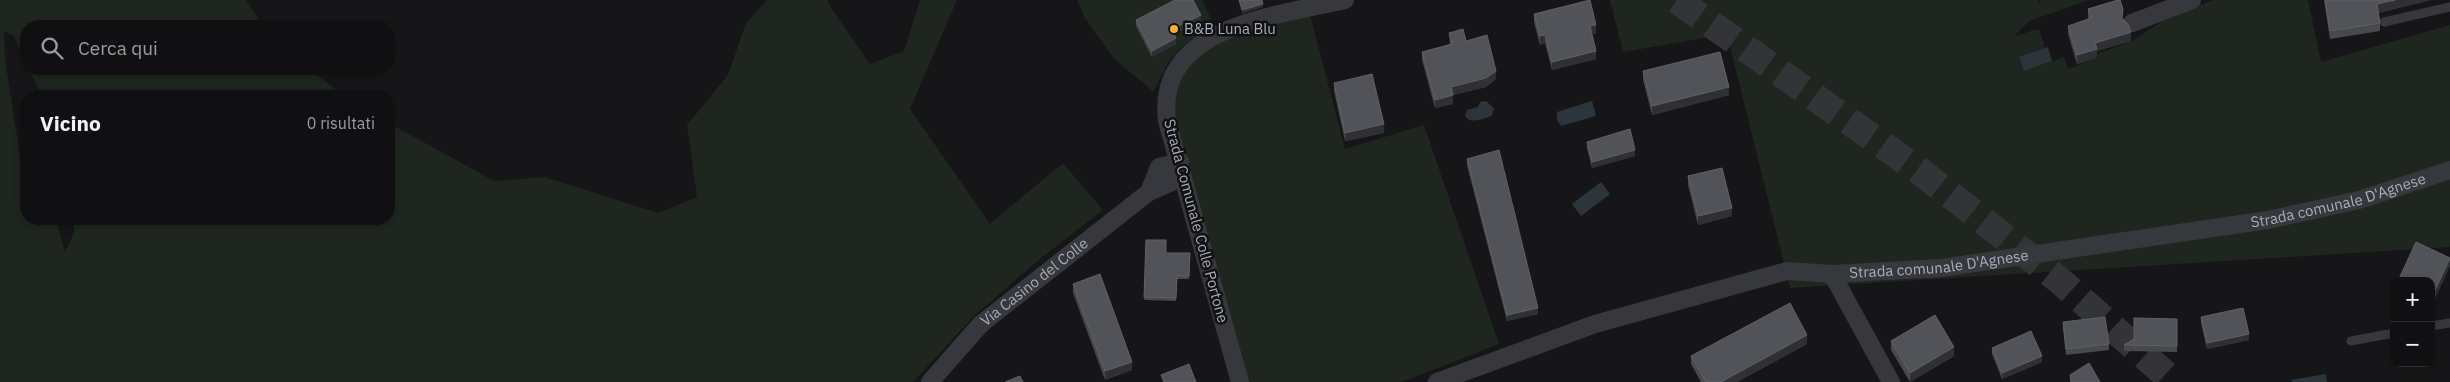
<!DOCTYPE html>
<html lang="it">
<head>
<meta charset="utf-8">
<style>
  body { margin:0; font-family:"IBM Plex Sans",sans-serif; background:#1e1e20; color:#f1f3f6 }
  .controls { position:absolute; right:15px; bottom:15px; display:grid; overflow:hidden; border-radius:10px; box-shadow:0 2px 8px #0003 }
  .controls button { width:45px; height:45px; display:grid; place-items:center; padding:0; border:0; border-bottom:1px solid #303032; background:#101012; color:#f1f3f6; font:25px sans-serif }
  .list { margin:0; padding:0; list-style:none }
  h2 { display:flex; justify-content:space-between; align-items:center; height:65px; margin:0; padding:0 20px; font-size:21px }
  h2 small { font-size:16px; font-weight:400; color:#9c9d9f }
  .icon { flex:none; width:28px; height:28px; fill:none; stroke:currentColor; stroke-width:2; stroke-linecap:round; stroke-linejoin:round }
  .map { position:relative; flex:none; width:2450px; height:382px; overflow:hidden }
  .search { position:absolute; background:#101012; box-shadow:0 2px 8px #0003; left:20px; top:20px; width:375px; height:55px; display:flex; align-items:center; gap:12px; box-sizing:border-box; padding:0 18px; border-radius:20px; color:#9c9d9f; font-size:19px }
  .panel { position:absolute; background:#101012; box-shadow:0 2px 8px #0003; left:20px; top:90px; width:375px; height:135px; border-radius:20px }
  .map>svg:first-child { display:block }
  .green { fill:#1e261f }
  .water { fill:#2c353c }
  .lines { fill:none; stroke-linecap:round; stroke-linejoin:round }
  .trunk-tunnel { stroke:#333438; stroke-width:28; stroke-dasharray:28 14; stroke-linecap:butt }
  .service { stroke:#37383d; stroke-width:9 }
  .minor { stroke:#37383d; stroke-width:18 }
  .wall { fill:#47494d }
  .shaded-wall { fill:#2f3033 }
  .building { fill:#525359; stroke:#5f6168 }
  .poi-dot { fill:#f2b134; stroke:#111113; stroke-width:2 }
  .labels { text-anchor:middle; stroke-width:5; stroke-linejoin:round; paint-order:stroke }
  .poi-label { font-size:15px; fill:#a8adb8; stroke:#111113; text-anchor:start }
  .street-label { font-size:15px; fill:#a8adb8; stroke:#111113 }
</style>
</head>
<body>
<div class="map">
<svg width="2450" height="382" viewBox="0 0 2450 382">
  <rect width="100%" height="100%" fill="#161618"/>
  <path class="green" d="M0 0H246L263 26H26V64L14 36 4 31 5 59 22 170H26V219H56L65 252 74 233V219H389V123L494 181 545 177 658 213 697 197 687 125 728 75 746 23 767 0H828L829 5 870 64 904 51 920 0H957L910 109 990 224 1063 163 1103 210 1036 262 974 316 913 382H0Z
    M1077 0H1202L1213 23 1211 26C1177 49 1170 54 1154 92L1115 60 1085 18Z
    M1610 0H2038L2040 3 2041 0H2089L2029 21 2014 36 2039 29 2045 48 2020 57 2024 71 2064 57 2068 69 2098 58 2097 54 2132 41 2167 18 2213 0H2308L2321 62 2450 25V247L1790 288 1727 34 1623 52Z
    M1310 15 1345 149 1424 125 1499 344 1402 382H1248L1173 116C1173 109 1171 100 1172 93 1179 41 1269 25 1310 15Z
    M29 69H309L344 96H42Z"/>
  <path class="water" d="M2048 47 2052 61 2024 71 2019 57Z
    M1486 101 1494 108 1492 116C1484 118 1470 125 1465 116L1467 110 1478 107 1480 102Z
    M1592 101 1596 116 1561 126 1557 120V112Z
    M1601 182 1610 194 1581 216 1572 204Z
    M2326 374 2327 382H2292L2291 380Z"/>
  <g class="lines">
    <path class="trunk-tunnel" d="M1677 0 1921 172 2059 280 2174 382"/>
    <path class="service" d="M2384 22 2450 7
      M2431 326 2450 323
      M2351 341 2394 333"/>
    <g class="minor">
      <path d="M2132 23 2192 0"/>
      <path d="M1149 192 1159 167 1180 162"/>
      <path d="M1832 274 1891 382"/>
      <path id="s1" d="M930 382 981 324 1149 192 1172 182 1180 162"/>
      <path d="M1240 382 1167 121C1155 25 1277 16 1345 0"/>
      <path id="s2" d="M1437 382 1595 324 1787 271 1832 274 1941 268 2268 220 2359 200 2450 170"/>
    </g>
  </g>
  <path class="wall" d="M2324 0H2431L2378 13 2380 23V31L2330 39Z
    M2088 9 2123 19 2131 41 2097 51V58L2077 64 2068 34V26L2088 19Z
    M1534 14 1596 33 1592 34 1596 59 1552 70 1545 43 1540 45 1534 22Z
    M1136 20 1201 21 1174 34 1176 44 1152 57 1136 26Z
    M1449 33 1466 41 1496 79 1486 87 1453 95V104L1435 108 1422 60V52L1450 45Z
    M1643 71 1729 95 1652 115 1643 80Z
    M1334 83 1384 133 1345 141 1334 91Z
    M1587 142 1635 156 1592 168 1587 148Z
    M1467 159 1538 314 1507 321 1467 165Z
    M1688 176 1732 216 1698 225 1688 185Z
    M1146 240 1166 253H1190L1189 279H1177L1176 301 1144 300Z
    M1073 284 1132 370 1105 380 1073 293Z
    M2201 317 2249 340 2207 349 2201 323Z
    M2177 319V352L2124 351V345Z
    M2063 322 2109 344V350L2066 355 2063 328Z
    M1891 341 1954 356 1910 382 1891 350Z
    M1807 344 1737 382H1701L1691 364V356Z
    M1992 348 2042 362 2002 379 1992 354Z"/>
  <path class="shaded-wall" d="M2395 0H2431L2377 13V4Z
    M1263 4V7L1242 14V10Z
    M1201 15V21L1172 35V29Z
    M1596 25V33L1590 35V26Z
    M2131 32V41L2097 51V58L2077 64V55L2095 43Z
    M1545 35V43L1540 45V36Z
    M1176 38V44L1152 57V51Z
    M1596 51V59L1552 70V62Z
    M1496 71V79L1486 87 1453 95V104L1435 108V100L1451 87Z
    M1729 87V95L1652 115V106Z
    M1384 124V133L1345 141V133Z
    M1635 150V156L1592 168V162Z
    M1732 208V216L1698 225V216Z
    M2450 258V266L2431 308V299Z
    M1538 308V314L1507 321V315Z
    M2249 334V340L2207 349V343Z
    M1807 335V344L1737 382H1721Z
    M1954 347V356L1910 382V373Z
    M2042 356V362L2002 379V373Z
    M1132 362V370L1105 380V371Z"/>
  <path class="building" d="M1175 0H1193L1201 15 1172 29 1176 38 1152 51 1136 20Z
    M1239 0H1262L1263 4 1242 10Z
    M1590 0 1596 25 1590 26 1596 51 1552 62 1545 35 1540 36 1534 14Z
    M2118 0H2120L2123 9 2122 18 2128 24 2131 32 2095 43 2097 49 2077 55 2068 26 2091 18 2088 9Z
    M2325 0H2395L2377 4 2380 23 2330 31Z
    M1463 29 1466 41 1487 35 1496 71 1486 78 1451 87 1453 95 1435 100 1422 52 1452 44 1449 33Z
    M1720 52 1729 87 1652 106 1643 71Z
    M1372 74 1384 124 1345 133 1334 83Z
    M1630 129 1635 150 1592 162 1587 142Z
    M1499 150 1538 308 1507 315 1467 159Z
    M1722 168 1732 208 1698 216 1688 176Z
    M1146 240H1166V253H1190L1189 276H1177L1176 298 1144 297Z
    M2416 242 2450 258 2431 299V281H2398Z
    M1100 274 1132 362 1105 371 1073 284Z
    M1790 303 1807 335 1721 382H1706L1691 356Z
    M2243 308 2249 334 2207 343 2201 317Z
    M1935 315 1954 347 1910 373 1891 341Z
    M2105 317 2109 344 2066 349 2063 322Z
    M2134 318 2177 319V346L2124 345 2134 339Z
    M2031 331 2042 356 2002 373 1992 348Z
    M2089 363 2100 382H2071L2070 375Z
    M1189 364 1196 382H1164L1161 375Z
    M1020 376 1023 382H1005Z"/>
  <circle class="poi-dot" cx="1174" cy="29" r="5"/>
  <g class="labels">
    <g class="poi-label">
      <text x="1184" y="34">B&amp;B Luna Blu</text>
    </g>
    <g class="street-label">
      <text dy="5" stroke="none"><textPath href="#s2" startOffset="925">Strada comunale D'Agnese</textPath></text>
      <text transform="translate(1196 221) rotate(75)" y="5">Strada Comunale Colle Portone</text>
      <text dy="5" stroke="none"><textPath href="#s2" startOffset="520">Strada comunale D'Agnese</textPath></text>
      <text dy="5" stroke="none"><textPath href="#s1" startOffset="145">Via Casino del Colle</textPath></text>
    </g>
  </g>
</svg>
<div class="controls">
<button>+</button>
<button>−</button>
</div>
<div class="search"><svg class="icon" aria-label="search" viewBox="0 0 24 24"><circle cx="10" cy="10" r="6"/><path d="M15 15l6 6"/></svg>Cerca qui</div>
<section class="panel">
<h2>Vicino<small>0 risultati</small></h2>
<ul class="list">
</ul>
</section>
</div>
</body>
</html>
